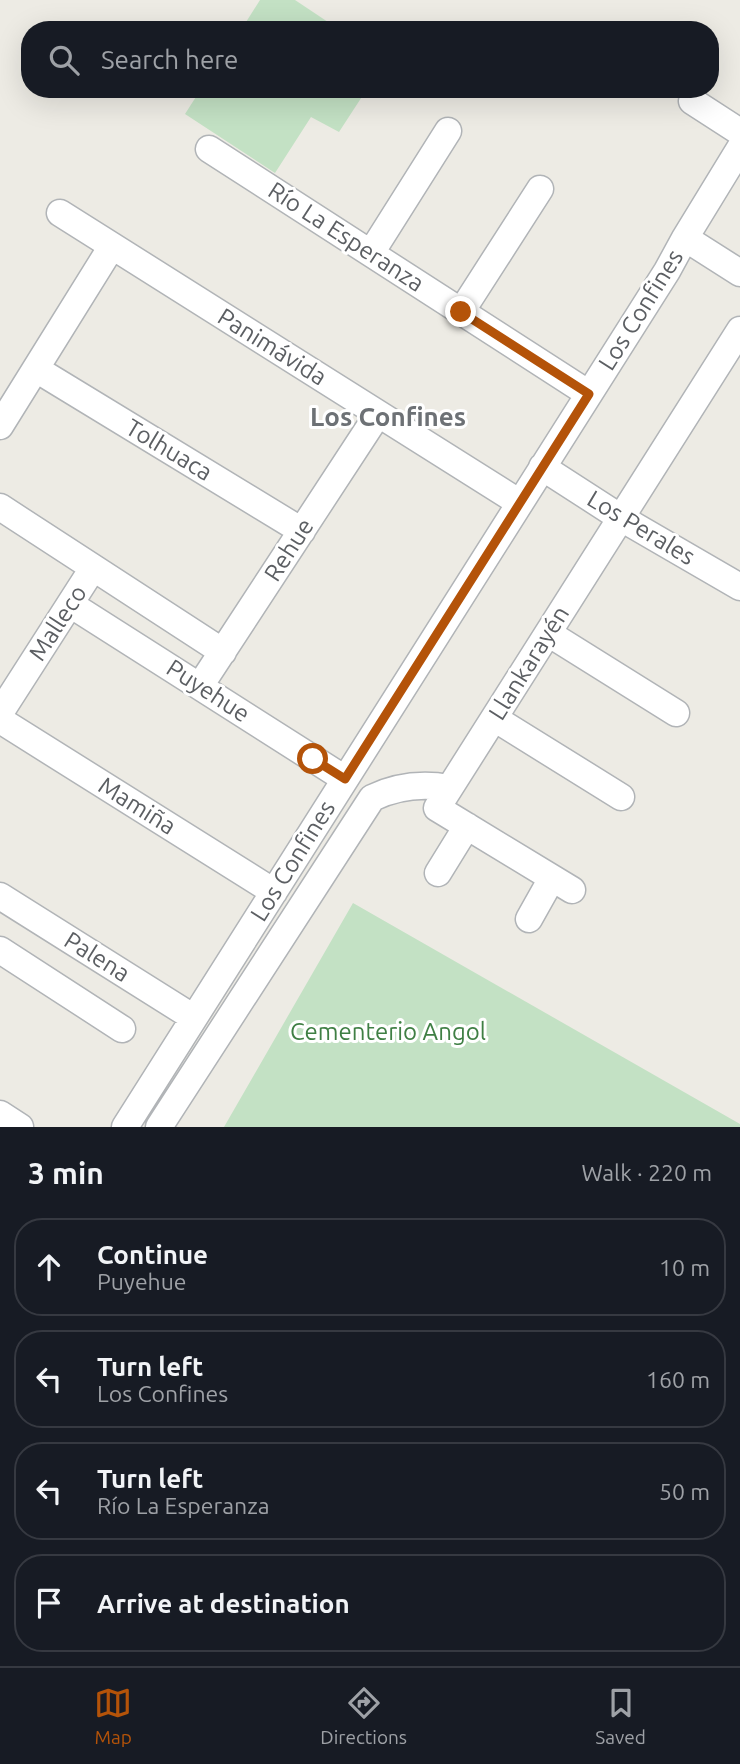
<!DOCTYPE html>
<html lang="en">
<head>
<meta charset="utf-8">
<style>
  body { margin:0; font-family:Ubuntu,sans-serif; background:#20242c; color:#f1f3f6 }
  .stop { position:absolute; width:21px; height:21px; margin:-16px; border:5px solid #b45309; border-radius:50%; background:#fff }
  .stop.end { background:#b45309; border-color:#fff; box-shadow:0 2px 7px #0008 }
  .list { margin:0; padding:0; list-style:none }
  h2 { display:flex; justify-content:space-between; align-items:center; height:91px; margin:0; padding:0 28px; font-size:30px }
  h2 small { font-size:23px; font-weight:400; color:#9ea1a6 }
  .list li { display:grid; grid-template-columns:46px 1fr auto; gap:21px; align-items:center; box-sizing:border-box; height:98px; margin:0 14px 14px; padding:0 14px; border:2px solid #363941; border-radius:28px }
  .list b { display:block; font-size:26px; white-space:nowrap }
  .list p { margin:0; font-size:23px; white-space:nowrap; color:#9ea1a6 }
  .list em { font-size:23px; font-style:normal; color:#9ea1a6 }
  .icon { flex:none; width:38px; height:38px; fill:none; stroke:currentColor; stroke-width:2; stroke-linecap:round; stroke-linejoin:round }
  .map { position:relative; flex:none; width:740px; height:1127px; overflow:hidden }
  .search { position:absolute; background:#171b24; box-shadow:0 7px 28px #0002; left:21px; right:21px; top:21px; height:77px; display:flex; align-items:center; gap:18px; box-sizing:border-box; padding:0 24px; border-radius:28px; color:#9ea1a6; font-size:26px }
  .sheet { height:539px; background:#171b24 }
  nav { display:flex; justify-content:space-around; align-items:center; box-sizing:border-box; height:98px; border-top:2px solid #363941; background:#171b24; font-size:19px; color:#9ea1a6 }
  nav a { display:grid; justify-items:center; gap:4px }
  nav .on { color:#b45309 }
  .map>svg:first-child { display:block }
  .green { fill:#c3e1c4 }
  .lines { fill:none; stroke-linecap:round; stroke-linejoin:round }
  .minor-casing { stroke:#b1b4b7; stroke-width:29 }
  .minor { stroke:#fff; stroke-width:26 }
  .route { stroke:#b45309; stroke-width:9 }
  .labels { text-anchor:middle; stroke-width:6; stroke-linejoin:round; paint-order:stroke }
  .street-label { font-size:24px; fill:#5c5f63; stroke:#fff }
  .park-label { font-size:24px; fill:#3f7f44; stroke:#fff }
  .neighbourhood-label { font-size:26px; font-weight:bold; fill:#6d7175; stroke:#fff }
</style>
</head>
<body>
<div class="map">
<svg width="740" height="1127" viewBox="0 0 740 1127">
  <rect width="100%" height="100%" fill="#edebe4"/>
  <path class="green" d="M260 0H295L340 30H241Z
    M201 89H367L339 132 311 117 275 173 185 114Z
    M353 903 740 1124V1127H224Z"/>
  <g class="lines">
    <g class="minor-casing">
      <path id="minor" d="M692 101 740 132
        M740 148 685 238 740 273
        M209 149 589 394
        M60 213 520 503
        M371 253 448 131
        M461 312 540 189
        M36 369 302 531
        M0 426 112 246
        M542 467 621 518 740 587
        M0 507 223 652
        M70 604 345 779
        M548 633 676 713
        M200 686 378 414
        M0 713 93 568
        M494 718 621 797
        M0 720 274 892
        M438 873 467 826
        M572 890 437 808 740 330
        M0 896 194 1018
        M529 919 552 878
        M0 950 122 1029
        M0 1114 20 1127
        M125 1127 667 271 685 238
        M159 1127 372 798C397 786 421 783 449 788"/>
    </g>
    <use href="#minor" class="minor"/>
  </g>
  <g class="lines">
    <path class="route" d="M313 759 345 779 589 394 461 312"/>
  </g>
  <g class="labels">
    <g class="street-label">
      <text transform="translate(346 237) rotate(33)" y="8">Río La Esperanza</text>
      <text transform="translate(641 310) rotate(-58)" y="8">Los Confines</text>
      <text transform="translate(272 347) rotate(32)" y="8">Panimávida</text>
      <text transform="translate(169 450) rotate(31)" y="8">Tolhuaca</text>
      <text transform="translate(641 528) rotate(31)" y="8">Los Perales</text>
      <text transform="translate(289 550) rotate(-57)" y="8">Rehue</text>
      <text transform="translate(58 623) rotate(-57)" y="8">Malleco</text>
      <text transform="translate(529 663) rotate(-58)" y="8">Llankarayén</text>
      <text transform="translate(208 691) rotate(33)" y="8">Puyehue</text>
      <text transform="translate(137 806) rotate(32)" y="8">Mamiña</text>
      <text transform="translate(293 861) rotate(-58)" y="8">Los Confines</text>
      <text transform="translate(97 957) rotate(32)" y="8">Palena</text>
    </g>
    <g class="park-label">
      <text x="388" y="1040">Cementerio Angol</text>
    </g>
    <g class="neighbourhood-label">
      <text x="388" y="426">Los Confines</text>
    </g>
  </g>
</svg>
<div class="stop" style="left:313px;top:759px"></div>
<div class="stop end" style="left:461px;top:312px"></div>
<div class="search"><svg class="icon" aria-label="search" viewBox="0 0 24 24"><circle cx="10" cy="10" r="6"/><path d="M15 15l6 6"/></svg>Search here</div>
</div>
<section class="sheet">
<h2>3 min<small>Walk · 220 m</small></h2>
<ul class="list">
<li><svg class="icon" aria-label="ahead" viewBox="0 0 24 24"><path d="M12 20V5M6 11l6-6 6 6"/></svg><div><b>Continue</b><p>Puyehue</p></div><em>10 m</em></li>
<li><svg class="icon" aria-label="left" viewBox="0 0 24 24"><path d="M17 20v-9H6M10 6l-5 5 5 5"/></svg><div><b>Turn left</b><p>Los Confines</p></div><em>160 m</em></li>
<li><svg class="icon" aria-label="left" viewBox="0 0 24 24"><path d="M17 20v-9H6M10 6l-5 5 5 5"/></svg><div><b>Turn left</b><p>Río La Esperanza</p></div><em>50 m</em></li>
<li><svg class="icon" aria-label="arrive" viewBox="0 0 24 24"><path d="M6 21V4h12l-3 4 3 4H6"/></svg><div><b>Arrive at destination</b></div></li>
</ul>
</section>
<nav>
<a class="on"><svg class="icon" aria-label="map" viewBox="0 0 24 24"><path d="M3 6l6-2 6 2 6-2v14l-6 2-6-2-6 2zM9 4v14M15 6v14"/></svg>Map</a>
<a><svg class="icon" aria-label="directions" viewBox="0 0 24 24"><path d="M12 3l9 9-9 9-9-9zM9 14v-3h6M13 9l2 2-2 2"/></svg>Directions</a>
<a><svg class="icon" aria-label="saved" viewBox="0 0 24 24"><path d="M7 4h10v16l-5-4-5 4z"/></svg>Saved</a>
</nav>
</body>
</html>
